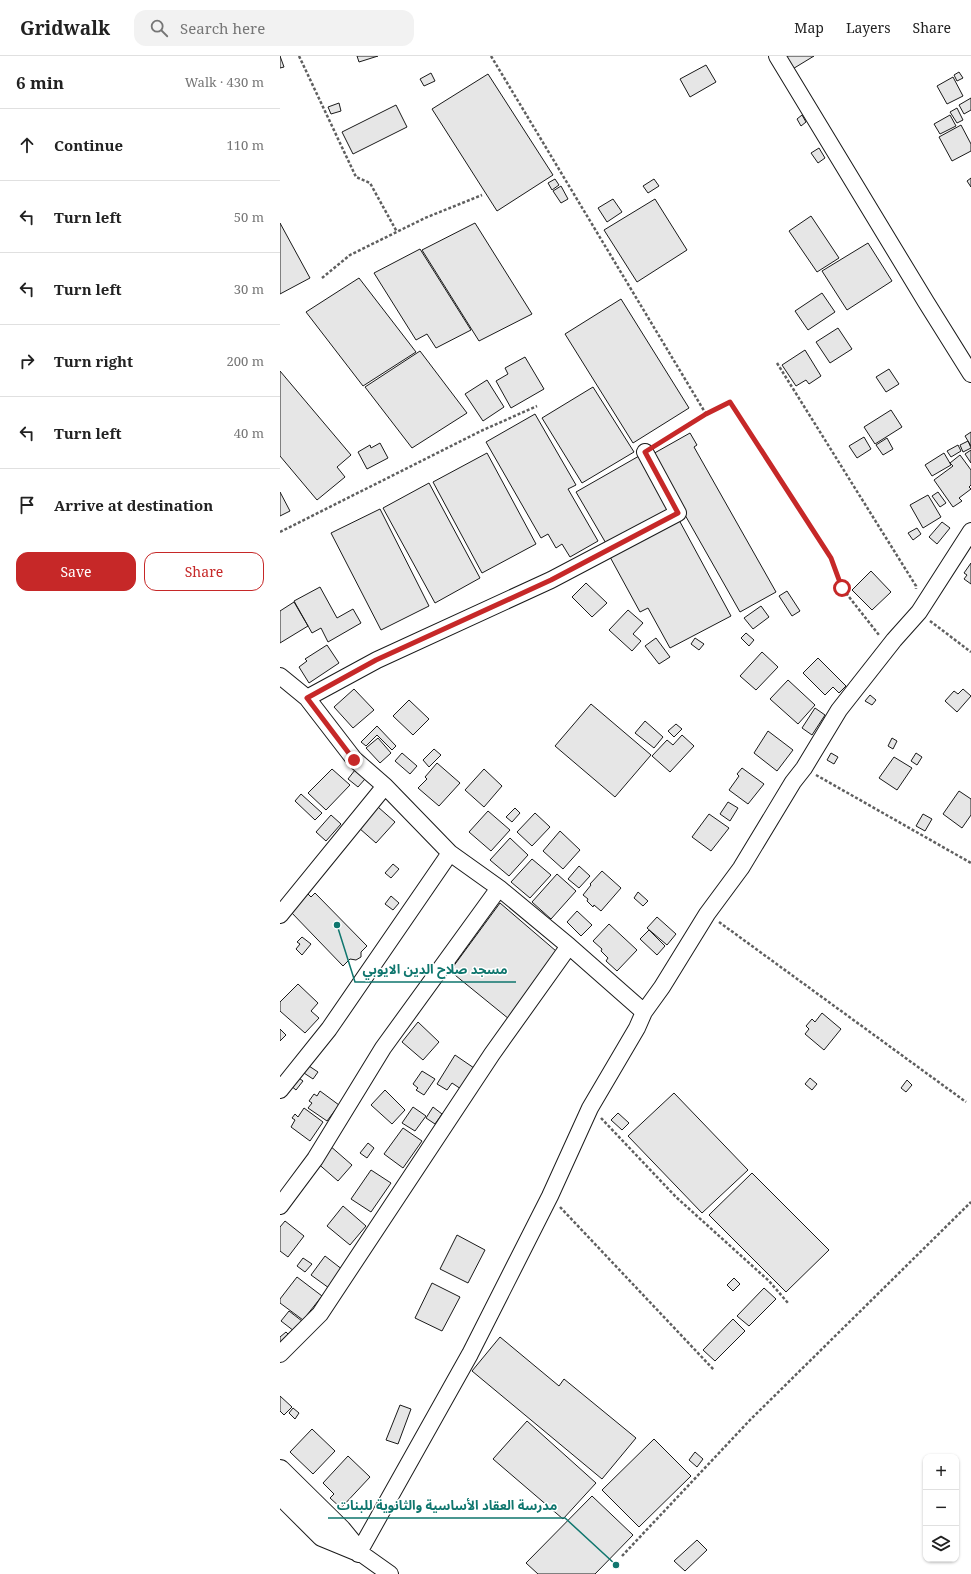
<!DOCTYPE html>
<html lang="en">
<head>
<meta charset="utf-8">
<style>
  body { margin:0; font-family:"Noto Serif","Noto Sans Arabic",serif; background:#f2f2f2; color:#222 }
  .controls { position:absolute; right:12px; bottom:12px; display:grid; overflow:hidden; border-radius:8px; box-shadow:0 1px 3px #0004 }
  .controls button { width:36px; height:36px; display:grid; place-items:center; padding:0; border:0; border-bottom:1px solid #e0e0e0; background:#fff; color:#222; font:20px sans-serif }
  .stop { position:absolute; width:12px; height:12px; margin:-9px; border:3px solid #c62828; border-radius:50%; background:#fff }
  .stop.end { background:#c62828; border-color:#fff; box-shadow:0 1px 4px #0008 }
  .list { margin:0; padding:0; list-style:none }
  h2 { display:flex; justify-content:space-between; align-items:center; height:52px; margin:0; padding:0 16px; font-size:17px }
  h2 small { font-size:13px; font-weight:400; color:#767676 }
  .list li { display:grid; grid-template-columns:26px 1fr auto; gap:12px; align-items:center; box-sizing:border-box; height:72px; padding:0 16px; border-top:1px solid #e0e0e0 }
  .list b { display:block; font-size:15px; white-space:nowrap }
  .list em { font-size:13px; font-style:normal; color:#767676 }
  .actions { display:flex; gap:8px; padding:12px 16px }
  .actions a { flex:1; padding:9px 0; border:1px solid #c62828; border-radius:12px; text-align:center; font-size:14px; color:#c62828 }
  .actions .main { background:#c62828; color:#fff }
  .icon { flex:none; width:22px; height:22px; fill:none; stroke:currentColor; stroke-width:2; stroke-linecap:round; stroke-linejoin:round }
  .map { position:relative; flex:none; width:691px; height:1518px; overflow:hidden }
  header { display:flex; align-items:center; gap:24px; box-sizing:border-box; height:56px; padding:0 20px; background:#fff; border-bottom:1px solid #e0e0e0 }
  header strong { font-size:19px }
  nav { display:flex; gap:22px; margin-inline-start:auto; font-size:14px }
  .search { width:280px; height:36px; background:#f2f2f2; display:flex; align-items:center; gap:10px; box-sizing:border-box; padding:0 14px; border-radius:12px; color:#767676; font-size:15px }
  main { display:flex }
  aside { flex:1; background:#fff }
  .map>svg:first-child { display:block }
  .building { fill:#e6e6e6; stroke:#1a1a1a }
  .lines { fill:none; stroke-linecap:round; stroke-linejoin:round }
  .minor-casing { stroke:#1a1a1a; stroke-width:18 }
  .major-casing { stroke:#1a1a1a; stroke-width:22 }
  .path { stroke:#5f5f5f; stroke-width:2.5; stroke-dasharray:3 2; stroke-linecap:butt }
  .minor { stroke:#fff; stroke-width:16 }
  .major { stroke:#fff; stroke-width:20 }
  .route { stroke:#c62828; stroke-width:5 }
  .leader { fill:none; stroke:#0f766e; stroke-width:1.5 }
  .callout-dot { fill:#0f766e; stroke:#fff; stroke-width:1.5 }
  .callout-label { font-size:13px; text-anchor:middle; font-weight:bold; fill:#0f766e; stroke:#fff; stroke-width:3; stroke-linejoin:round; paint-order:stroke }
</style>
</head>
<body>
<header>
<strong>Gridwalk</strong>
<div class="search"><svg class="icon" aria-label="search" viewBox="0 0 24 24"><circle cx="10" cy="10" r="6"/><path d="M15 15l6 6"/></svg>Search here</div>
<nav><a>Map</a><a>Layers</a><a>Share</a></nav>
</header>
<main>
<aside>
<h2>6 min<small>Walk · 430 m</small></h2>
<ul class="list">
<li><svg class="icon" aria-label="ahead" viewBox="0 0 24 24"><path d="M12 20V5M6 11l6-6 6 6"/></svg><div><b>Continue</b></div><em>110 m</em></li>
<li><svg class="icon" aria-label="left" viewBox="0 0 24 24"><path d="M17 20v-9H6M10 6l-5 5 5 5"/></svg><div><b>Turn left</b></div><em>50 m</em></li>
<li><svg class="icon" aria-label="left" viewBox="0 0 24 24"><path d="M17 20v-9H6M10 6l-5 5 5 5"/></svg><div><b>Turn left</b></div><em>30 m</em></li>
<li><svg class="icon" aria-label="right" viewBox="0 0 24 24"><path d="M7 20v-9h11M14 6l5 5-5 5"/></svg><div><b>Turn right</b></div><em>200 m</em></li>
<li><svg class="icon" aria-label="left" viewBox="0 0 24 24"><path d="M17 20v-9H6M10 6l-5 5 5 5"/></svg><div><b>Turn left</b></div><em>40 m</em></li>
<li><svg class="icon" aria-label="arrive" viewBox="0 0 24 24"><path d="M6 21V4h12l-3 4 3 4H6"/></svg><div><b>Arrive at destination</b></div></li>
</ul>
<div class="actions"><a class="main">Save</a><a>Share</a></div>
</aside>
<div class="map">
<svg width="691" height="1518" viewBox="0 0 691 1518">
  <rect width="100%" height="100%" fill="#fff"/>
  <path class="building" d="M0 0 4 11 0 12Z
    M77 0H98L79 6Z
    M504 0H534L511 14Z
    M426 9 436 26 410 41 400 23Z
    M679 16 683 22 677 25 674 19Z
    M151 17 155 25 144 30 140 23Z
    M208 18 273 119 217 155 152 53Z
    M673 21 683 40 667 48 657 30Z
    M691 42V54L684 58 679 49Z
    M59 47 61 55 51 58 48 51Z
    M116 49 127 71 73 98 62 76Z
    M677 52 683 64 677 67 670 56Z
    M522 59 526 66 521 70 517 63Z
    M670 59 676 70 660 78 654 68Z
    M681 69 691 88V95L672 105 659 81Z
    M539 92 545 102 538 107 531 97Z
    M691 122V131L687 125Z
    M275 123 279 129 272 134 268 127Z
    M374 123 379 130 368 137 363 130Z
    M281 130 288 143 281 147 273 135Z
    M333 143 342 156 327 166 318 152Z
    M375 143 407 194 357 226 324 174Z
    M531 160 559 202 537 216 509 175Z
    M0 167 30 222 0 238Z
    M195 167 252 258 199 285 142 194Z
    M588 187 612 225 567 254 542 215Z
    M140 193 191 274 156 292 147 278 136 284 94 217Z
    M79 222 136 296 83 330 26 256Z
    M542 237 555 256 528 274 515 255Z
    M341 243 409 352 353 387 285 278Z
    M558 272 572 293 550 307 536 286Z
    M525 294 541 320 529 328 526 324 516 330 502 309Z
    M140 295 187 357 132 392 85 331Z
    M245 301 264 333 231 352 216 325 228 318 225 312Z
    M609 313 619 328 606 336 596 321Z
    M0 315 71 399 57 411 65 421 37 444 0 400Z
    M207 324 224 351 203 365 185 338Z
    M313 331 354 396 302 427 262 362Z
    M611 354 622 371 595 388 584 371Z
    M255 358 296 429 288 433 318 485 290 501 282 488 276 492 268 478 261 482 206 386Z
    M691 376V390L685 380Z
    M410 377 417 389 414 391 496 536 460 556 371 399Z
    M584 381 591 393 577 402 569 390Z
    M607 382 613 393 603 399 596 389Z
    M688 385 691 392 683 396 680 389Z
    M100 387 108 402 87 413 78 396 90 389 91 392Z
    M678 389 681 395 671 401 667 395Z
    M691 394V407L685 398Z
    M207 397 256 488 202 517 153 426Z
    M664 397 671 409 652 420 645 409Z
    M680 399 691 414V429L689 431 691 433 679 442 682 445 673 451 654 424 673 410 670 407Z
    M359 400 390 452 327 489 296 436Z
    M149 427 200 522 155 547 103 452Z
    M0 436 10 455 0 460Z
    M658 436 666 447 660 451 652 440Z
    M648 439 661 461 643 472 630 449Z
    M100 453 149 550 101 574 51 477Z
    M399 464 451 560 390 592 368 552 360 556 330 501Z
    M662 466 670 472 657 488 649 481Z
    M637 472 641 478 633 484 628 477Z
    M691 507V528L684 523 687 519 684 517Z
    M591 515 611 536 592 554 572 534Z
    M306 527 327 547 312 561 292 541Z
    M40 531 57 562 73 553 81 567 48 586 41 572 32 577 14 545Z
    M507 535 520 555 512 560 499 540Z
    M14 546 28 570 0 587V555Z
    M481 550 489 561 473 573 464 562Z
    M348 554 363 567 353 578 361 585 352 595 329 574Z
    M466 577 474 584 469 590 461 582Z
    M376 582 390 601 379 608 365 590Z
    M415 582 424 588 419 594 411 588Z
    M47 589 59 607 29 627 19 611 27 605 25 603Z
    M482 596 498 611 476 634 460 620Z
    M538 602 566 630 559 637 553 631 545 639 523 617Z
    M508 624 535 649 518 668 490 643Z
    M74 633 94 654 73 672 54 651Z
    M683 633 691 640 677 656 665 645 674 635 678 638Z
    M590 639 596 644 592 649 585 645Z
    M129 644 149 663 133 679 113 660Z
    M311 648 371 699 335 741 275 690Z
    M535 652 545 659 532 679 522 672Z
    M365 665 383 681 374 692 355 677Z
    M396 668 402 673 394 681 388 675Z
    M97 670 116 690 112 694 97 679 86 690 81 686Z
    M488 675 513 694 497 715 474 697Z
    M402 679 414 690 390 716 372 700 387 684 393 689Z
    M98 682 111 697 100 707 86 692Z
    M612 682 617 685 613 693 608 690Z
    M154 693 161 699 149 711 143 704Z
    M122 697 137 710 130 718 115 705Z
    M551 697 558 701 554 708 547 704Z
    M636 697 642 701 637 709 631 705Z
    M614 701 632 712 617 734 599 722Z
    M157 707 180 727 159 750 138 732 147 723 145 721Z
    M462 712 484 728 468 748 449 734 459 720 457 718Z
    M52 713 70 729 46 754 28 737Z
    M204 713 222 730 204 751 185 734Z
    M75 714 85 723 78 731 68 723Z
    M679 735 691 743V759L682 772 663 758Z
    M21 738 42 757 35 764 15 745Z
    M448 746 458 752 450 765 440 758Z
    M98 751 115 766 96 787 79 772Z
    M235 752 240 757 232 766 226 761Z
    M208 755 230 774 211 795 189 776Z
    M255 757 270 771 252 790 237 776Z
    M429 758 449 772 431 795 412 781Z
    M643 758 652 763 645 775 636 770Z
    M51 759 61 768 46 785 36 776Z
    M280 775 300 794 283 813 263 795Z
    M230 782 248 799 229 820 210 804Z
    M252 803 271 819 250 842 231 826Z
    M113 808 119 813 111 822 105 817Z
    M299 810 310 820 299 832 288 823Z
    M322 815 341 832 321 855 314 849 313 851 307 845 308 843 303 839 311 829 310 828Z
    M277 818 296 835 271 863 252 846Z
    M358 836 368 845 363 850 354 842Z
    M35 837 87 890 81 896V901L76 904 70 903 63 910 10 855 28 838 31 841Z
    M111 840 119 847 113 854 105 848Z
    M220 847 276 895 229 963 170 915Z
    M297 855 312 869 301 880 287 866Z
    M377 861 396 878 387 889 367 872Z
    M329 868 357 894 337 915 326 905 328 902 321 895 322 893 313 885Z
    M369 874 385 890 377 899 360 883Z
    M22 881 31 888 22 899 16 893 20 888 17 886Z
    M18 928 38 947 31 955 39 962 25 977 0 955V946Z
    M542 957 561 973 544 994 525 978 529 973 526 970 532 963 535 966Z
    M138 966 159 986 143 1004 122 986Z
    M0 973 6 979 0 985Z
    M175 999 194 1012 181 1033 172 1027 167 1034 157 1028Z
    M26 1008 38 1016 33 1023 21 1015Z
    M142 1015 155 1023 144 1039 136 1034 138 1032 133 1028Z
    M16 1020 23 1025 16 1034 10 1029Z
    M530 1022 537 1028 532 1034 525 1028Z
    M627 1024 632 1029 626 1036 621 1032Z
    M105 1034 125 1054 112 1068 91 1049Z
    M40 1035 59 1049 47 1065 28 1052 32 1047 29 1045 34 1038 37 1040Z
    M394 1037 468 1114 422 1157 348 1080Z
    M133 1051 146 1060 135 1075 122 1067Z
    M153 1051 162 1058 155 1068 146 1062Z
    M24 1052 43 1066 30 1085 11 1071 15 1064 12 1062 15 1058 18 1061Z
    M338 1057 349 1067 342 1074 331 1064Z
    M123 1072 142 1085 123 1112 104 1098Z
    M88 1087 94 1092 87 1102 80 1097Z
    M49 1089 72 1109 58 1125 35 1105Z
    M91 1114 111 1127 91 1156 71 1143Z
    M472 1117 549 1194 506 1236 429 1159Z
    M63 1150 86 1170 70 1189 47 1170Z
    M5 1165 24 1180 8 1201 0 1195V1171Z
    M177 1179 205 1194 188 1227 160 1213Z
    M45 1200 63 1214 49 1232 31 1219Z
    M23 1202 32 1208 25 1216 17 1210Z
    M17 1221 42 1240 23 1264 0 1247V1243Z
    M454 1222 460 1228 453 1235 447 1229Z
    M152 1227 180 1241 162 1275 135 1262Z
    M484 1232 496 1243 469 1270 457 1260Z
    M9 1255 22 1265 14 1275 1 1265Z
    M453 1263 465 1275 435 1305 423 1294Z
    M6 1276 12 1282 0 1295V1281Z
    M220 1281 279 1330 284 1323 356 1382 322 1423 192 1315Z
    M0 1340 12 1351 4 1359 0 1355Z
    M120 1349 131 1353 118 1388 106 1384Z
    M13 1352 19 1357 15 1363 9 1357Z
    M247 1365 316 1427 283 1463 213 1403Z
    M32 1373 55 1395 33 1418 10 1396Z
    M374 1383 411 1420 359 1471 322 1434Z
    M415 1396 423 1403 417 1411 409 1404Z
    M68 1400 90 1421 61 1452 50 1442 54 1438 43 1427Z
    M312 1440 353 1479 315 1518H258L246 1507Z
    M417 1484 427 1494 405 1515 394 1505Z"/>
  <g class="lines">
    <g class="minor-casing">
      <path id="minor" d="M497 0 646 246 691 318
        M0 620 27 642 74 703 105 730 170 797 219 832 289 890 364 956
        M27 642 97 604 271 524 398 457 365 396
        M0 859 105 730
        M0 1034 49 973 170 797
        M0 1150 35 1103 103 992 219 832
        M0 1298 40 1258 212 998 289 890
        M110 1518 79 1496 190 1298 270 1140 310 1052 357 972 364 956 382 931 427 858 461 812 513 726 524 712 559 654 614 584 639 556 691 475"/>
    </g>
    <g class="major-casing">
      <path id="major" d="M0 1414 61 1474 79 1496
        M0 1438 42 1480 76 1494"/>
    </g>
    <path class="path" d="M19 0 76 121 90 127 117 176
      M211 0 426 358
      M42 222 70 199 145 162 202 139
      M497 307 636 530V533
      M376 389 426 358 450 346 551 502 562 532 599 579
      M0 476 201 375 257 350
      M650 565 691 596
      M536 719 691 807
      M439 866 686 1046
      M321 1062 396 1141 489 1225 508 1247
      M280 1151 434 1314
      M342 1500 470 1364 691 1146"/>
    <use href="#minor" class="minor"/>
    <use href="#major" class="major"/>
  </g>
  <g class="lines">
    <path class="route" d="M74 704 27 642 96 604 271 524 398 457 365 396 426 358 450 346 551 502 562 532"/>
  </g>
  <path class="leader" d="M57 869L75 926H236M336 1509L285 1462H48"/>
  <g class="callout-dot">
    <circle cx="57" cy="869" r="4"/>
    <circle cx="336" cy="1509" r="4"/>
  </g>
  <g class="callout-label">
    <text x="155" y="918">مسجد صلاح الدين الايوبي</text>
    <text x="167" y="1454">مدرسة العقاد الأساسية والثانوية للبنات</text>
  </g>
</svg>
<div class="controls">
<button>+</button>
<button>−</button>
<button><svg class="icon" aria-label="layers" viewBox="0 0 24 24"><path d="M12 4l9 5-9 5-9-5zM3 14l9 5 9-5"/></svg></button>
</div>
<div class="stop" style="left:562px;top:532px"></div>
<div class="stop end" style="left:74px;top:704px"></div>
</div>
</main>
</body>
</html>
